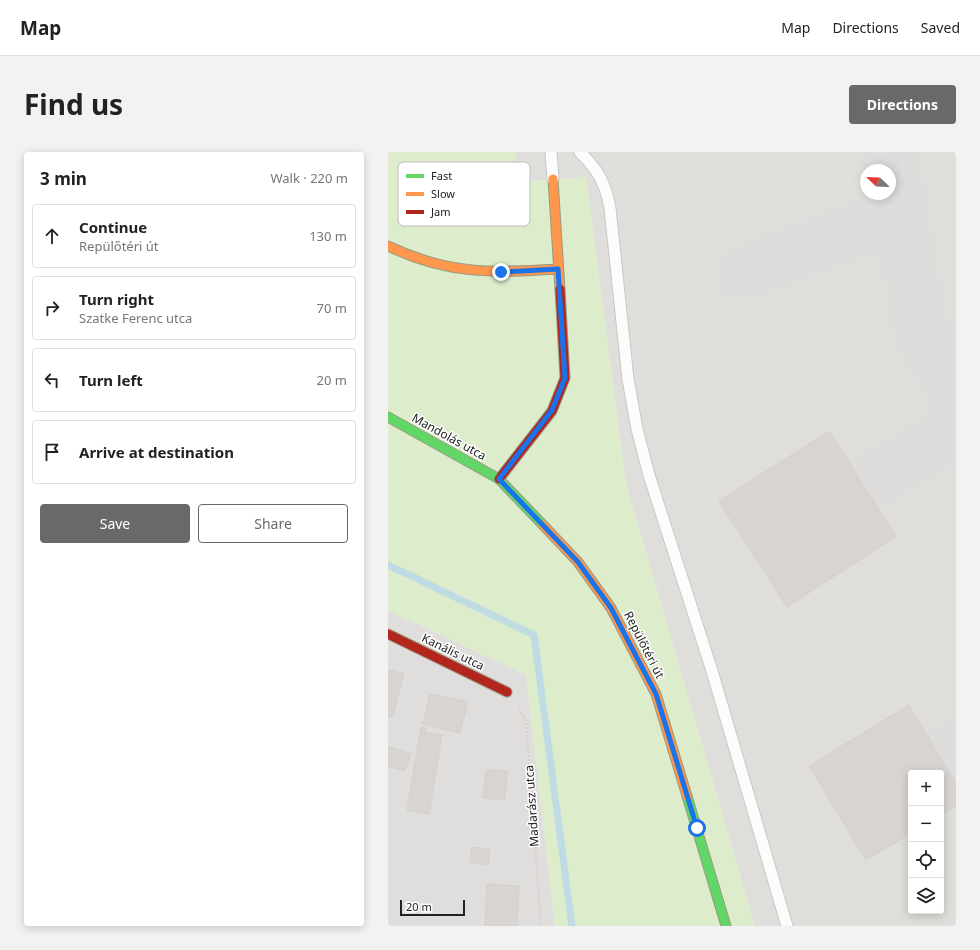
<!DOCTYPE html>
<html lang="en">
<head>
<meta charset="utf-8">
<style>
  body { margin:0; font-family:"Noto Sans",sans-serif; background:#f2f2f2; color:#222 }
  .controls { position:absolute; right:12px; bottom:12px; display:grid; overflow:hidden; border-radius:4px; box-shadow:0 2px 10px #0003 }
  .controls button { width:36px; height:36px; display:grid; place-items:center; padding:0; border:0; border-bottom:1px solid #e0e0e0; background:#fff; color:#222; font:20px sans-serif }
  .compass { position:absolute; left:472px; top:12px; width:36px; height:36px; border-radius:50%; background:#fff; box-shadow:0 2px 10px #0003; rotate:293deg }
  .scale { position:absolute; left:12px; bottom:10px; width:65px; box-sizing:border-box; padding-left:4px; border:2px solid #222; border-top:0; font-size:11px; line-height:14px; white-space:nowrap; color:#222; -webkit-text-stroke:3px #fff; paint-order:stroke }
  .stop { position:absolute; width:12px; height:12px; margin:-9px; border:3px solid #1a73e8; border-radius:50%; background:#fff }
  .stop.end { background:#1a73e8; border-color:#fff; box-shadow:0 1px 4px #0008 }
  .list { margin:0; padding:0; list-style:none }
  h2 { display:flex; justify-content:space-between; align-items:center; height:52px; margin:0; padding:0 16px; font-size:17px }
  h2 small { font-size:13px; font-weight:400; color:#767676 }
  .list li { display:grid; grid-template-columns:26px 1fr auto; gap:12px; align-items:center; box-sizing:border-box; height:64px; margin:0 8px 8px; padding:0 8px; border:1px solid #e0e0e0; border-radius:4px }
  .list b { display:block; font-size:15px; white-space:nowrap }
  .list p { margin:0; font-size:13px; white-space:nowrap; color:#767676 }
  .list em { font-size:13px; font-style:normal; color:#767676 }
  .actions { display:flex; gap:8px; padding:12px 16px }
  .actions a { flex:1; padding:9px 0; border:1px solid #6a6968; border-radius:4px; text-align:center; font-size:14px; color:#6a6968 }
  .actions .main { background:#6a6968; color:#fff }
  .icon { flex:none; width:22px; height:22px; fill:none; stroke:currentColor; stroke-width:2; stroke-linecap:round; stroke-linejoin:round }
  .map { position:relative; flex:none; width:568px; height:774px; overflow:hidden; border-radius:4px }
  header { display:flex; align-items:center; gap:24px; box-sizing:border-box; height:56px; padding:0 20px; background:#fff; border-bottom:1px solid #e0e0e0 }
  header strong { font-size:19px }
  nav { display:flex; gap:22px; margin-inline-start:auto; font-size:14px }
  .intro { display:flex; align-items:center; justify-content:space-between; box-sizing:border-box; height:96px; padding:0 24px }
  h1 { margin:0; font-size:28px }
  .button { padding:10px 18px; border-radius:4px; background:#6a6968; color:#fff; font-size:14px; font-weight:700 }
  main { display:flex; gap:24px; padding:0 24px }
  aside { flex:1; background:#fff; border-radius:4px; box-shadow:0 2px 10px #0003 }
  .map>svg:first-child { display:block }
  .residential { fill:#dfdedc }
  .airport { fill:#e0deda; fill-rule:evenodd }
  .grass { fill:#ddeccb }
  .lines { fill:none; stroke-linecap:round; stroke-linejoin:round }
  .stream { stroke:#bfdbe3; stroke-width:7 }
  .taxiway { stroke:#dedddc; stroke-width:59 }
  .building { fill:#d7d4d2; stroke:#d3d0cc }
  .lane-casing { stroke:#c9c8c7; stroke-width:13 }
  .fast-casing { stroke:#999a82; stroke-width:11 }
  .slow-casing { stroke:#999a82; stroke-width:11 }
  .jam-casing { stroke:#999a82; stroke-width:11 }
  .path { stroke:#dccecd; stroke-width:2.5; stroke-dasharray:2 2; stroke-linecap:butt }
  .lane { stroke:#fdfcfc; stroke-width:11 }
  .fast { stroke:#63d668; stroke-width:9 }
  .slow { stroke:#ff974d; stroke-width:9 }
  .jam { stroke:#b3261e; stroke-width:9 }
  .route { stroke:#1a73e8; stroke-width:5 }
  .labels { text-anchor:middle; stroke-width:3; stroke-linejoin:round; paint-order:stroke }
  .street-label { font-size:12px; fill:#222; stroke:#fff }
  .key { fill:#fff; stroke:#bdbdbd; stroke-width:1 }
  .key-label { font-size:11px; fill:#222 }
</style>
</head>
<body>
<header>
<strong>Map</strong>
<nav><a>Map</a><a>Directions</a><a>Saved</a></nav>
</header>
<div class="intro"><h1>Find us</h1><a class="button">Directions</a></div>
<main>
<aside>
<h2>3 min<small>Walk · 220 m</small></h2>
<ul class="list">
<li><svg class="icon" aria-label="ahead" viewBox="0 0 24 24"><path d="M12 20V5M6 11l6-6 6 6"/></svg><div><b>Continue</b><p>Repülőtéri út</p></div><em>130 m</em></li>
<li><svg class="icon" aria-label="right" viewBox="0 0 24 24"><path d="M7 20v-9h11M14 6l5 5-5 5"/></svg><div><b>Turn right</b><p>Szatke Ferenc utca</p></div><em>70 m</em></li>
<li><svg class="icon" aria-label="left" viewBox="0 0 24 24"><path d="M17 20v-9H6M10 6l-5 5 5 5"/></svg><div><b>Turn left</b></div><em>20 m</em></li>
<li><svg class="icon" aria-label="arrive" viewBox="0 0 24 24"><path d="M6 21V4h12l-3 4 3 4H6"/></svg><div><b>Arrive at destination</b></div></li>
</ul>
<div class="actions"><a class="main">Save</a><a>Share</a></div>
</aside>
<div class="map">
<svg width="568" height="774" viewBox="0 0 568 774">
  <rect width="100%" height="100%" fill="#f0eeeb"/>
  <path class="residential" d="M0 458 138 523 167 774H0Z"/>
  <path class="airport" d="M127 0H568V774H367L238 332 198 25 130 30ZM478 18H502V42H478ZM523 621H553V759H523Z"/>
  <path class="grass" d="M0 0H127L130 30 198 25 238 332 367 774H167L138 523 0 458Z"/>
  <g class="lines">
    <path class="stream" d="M0 413 146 483 184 774"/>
    <path class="taxiway" d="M503 0 532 177 568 243
      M355 121 513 60
      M483 330 568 277
      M561 601 568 596"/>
  </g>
  <path class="building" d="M441 279 508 384 399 455 331 349Z
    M0 518 16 522 4 566 0 565Z
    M42 542 80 550 72 581 35 572Z
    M521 553 568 631V654L553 663V621H523V681L478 708 421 614Z
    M33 575 38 576V581L54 583 41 662 19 658Z
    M0 594 23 602 17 619 0 614Z
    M98 618 119 619 117 648 95 646Z
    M84 695 102 697 100 713 82 710Z
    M99 732 131 734 129 774H97Z"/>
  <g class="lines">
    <g class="lane-casing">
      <path id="lane" d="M163 0 165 27
        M192 0C210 18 217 30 222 56L240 227 249 277 261 323 324 519 399 774"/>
    </g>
    <g class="fast-casing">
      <path id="fast" d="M0 265 111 327 155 373
        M299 644 338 774"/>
    </g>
    <g class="slow-casing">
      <path id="slow" d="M165 27 172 137
        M0 94C60 123 106 121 170 117
        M155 373 190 410 223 456 268 542 299 644"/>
    </g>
    <g class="jam-casing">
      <path id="jam" d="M111 327 164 259 177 226 172 137
        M0 482 119 540"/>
    </g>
    <path class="path" d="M131 557 138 569 153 774"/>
    <use href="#lane" class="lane"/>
    <use href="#fast" class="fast"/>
    <use href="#slow" class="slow"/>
    <use href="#jam" class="jam"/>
  </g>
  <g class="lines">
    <path class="route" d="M113 120 170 117 177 226 164 258 111 327 190 410 223 456 268 542 309 676"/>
  </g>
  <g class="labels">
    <g class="street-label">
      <text transform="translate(61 285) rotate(29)" y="4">Mandolás utca</text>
      <text transform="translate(256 493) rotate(63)" y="4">Repülőtéri út</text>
      <text transform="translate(65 500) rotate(26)" y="4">Kanális utca</text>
      <text transform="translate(144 654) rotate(-94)" y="4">Madarász utca</text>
    </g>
  </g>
  <rect x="10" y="10" width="132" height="64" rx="6" class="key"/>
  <rect x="18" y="22" width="18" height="4" fill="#63d668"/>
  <rect x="18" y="40" width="18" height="4" fill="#ff974d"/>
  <rect x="18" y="58" width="18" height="4" fill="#b3261e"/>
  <g class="key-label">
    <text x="43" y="28">Fast</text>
    <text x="43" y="46">Slow</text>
    <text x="43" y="64">Jam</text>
  </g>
</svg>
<div class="controls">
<button>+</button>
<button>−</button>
<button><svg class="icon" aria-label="locate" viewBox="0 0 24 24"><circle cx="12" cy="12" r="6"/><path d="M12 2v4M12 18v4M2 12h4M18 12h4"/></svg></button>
<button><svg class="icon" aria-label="layers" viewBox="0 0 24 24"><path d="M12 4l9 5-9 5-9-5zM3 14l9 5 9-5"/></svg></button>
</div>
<svg class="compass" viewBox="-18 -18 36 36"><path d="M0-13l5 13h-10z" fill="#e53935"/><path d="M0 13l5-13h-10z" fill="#767676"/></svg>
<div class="scale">20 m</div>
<div class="stop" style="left:309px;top:676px"></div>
<div class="stop end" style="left:113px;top:120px"></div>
</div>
</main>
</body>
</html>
